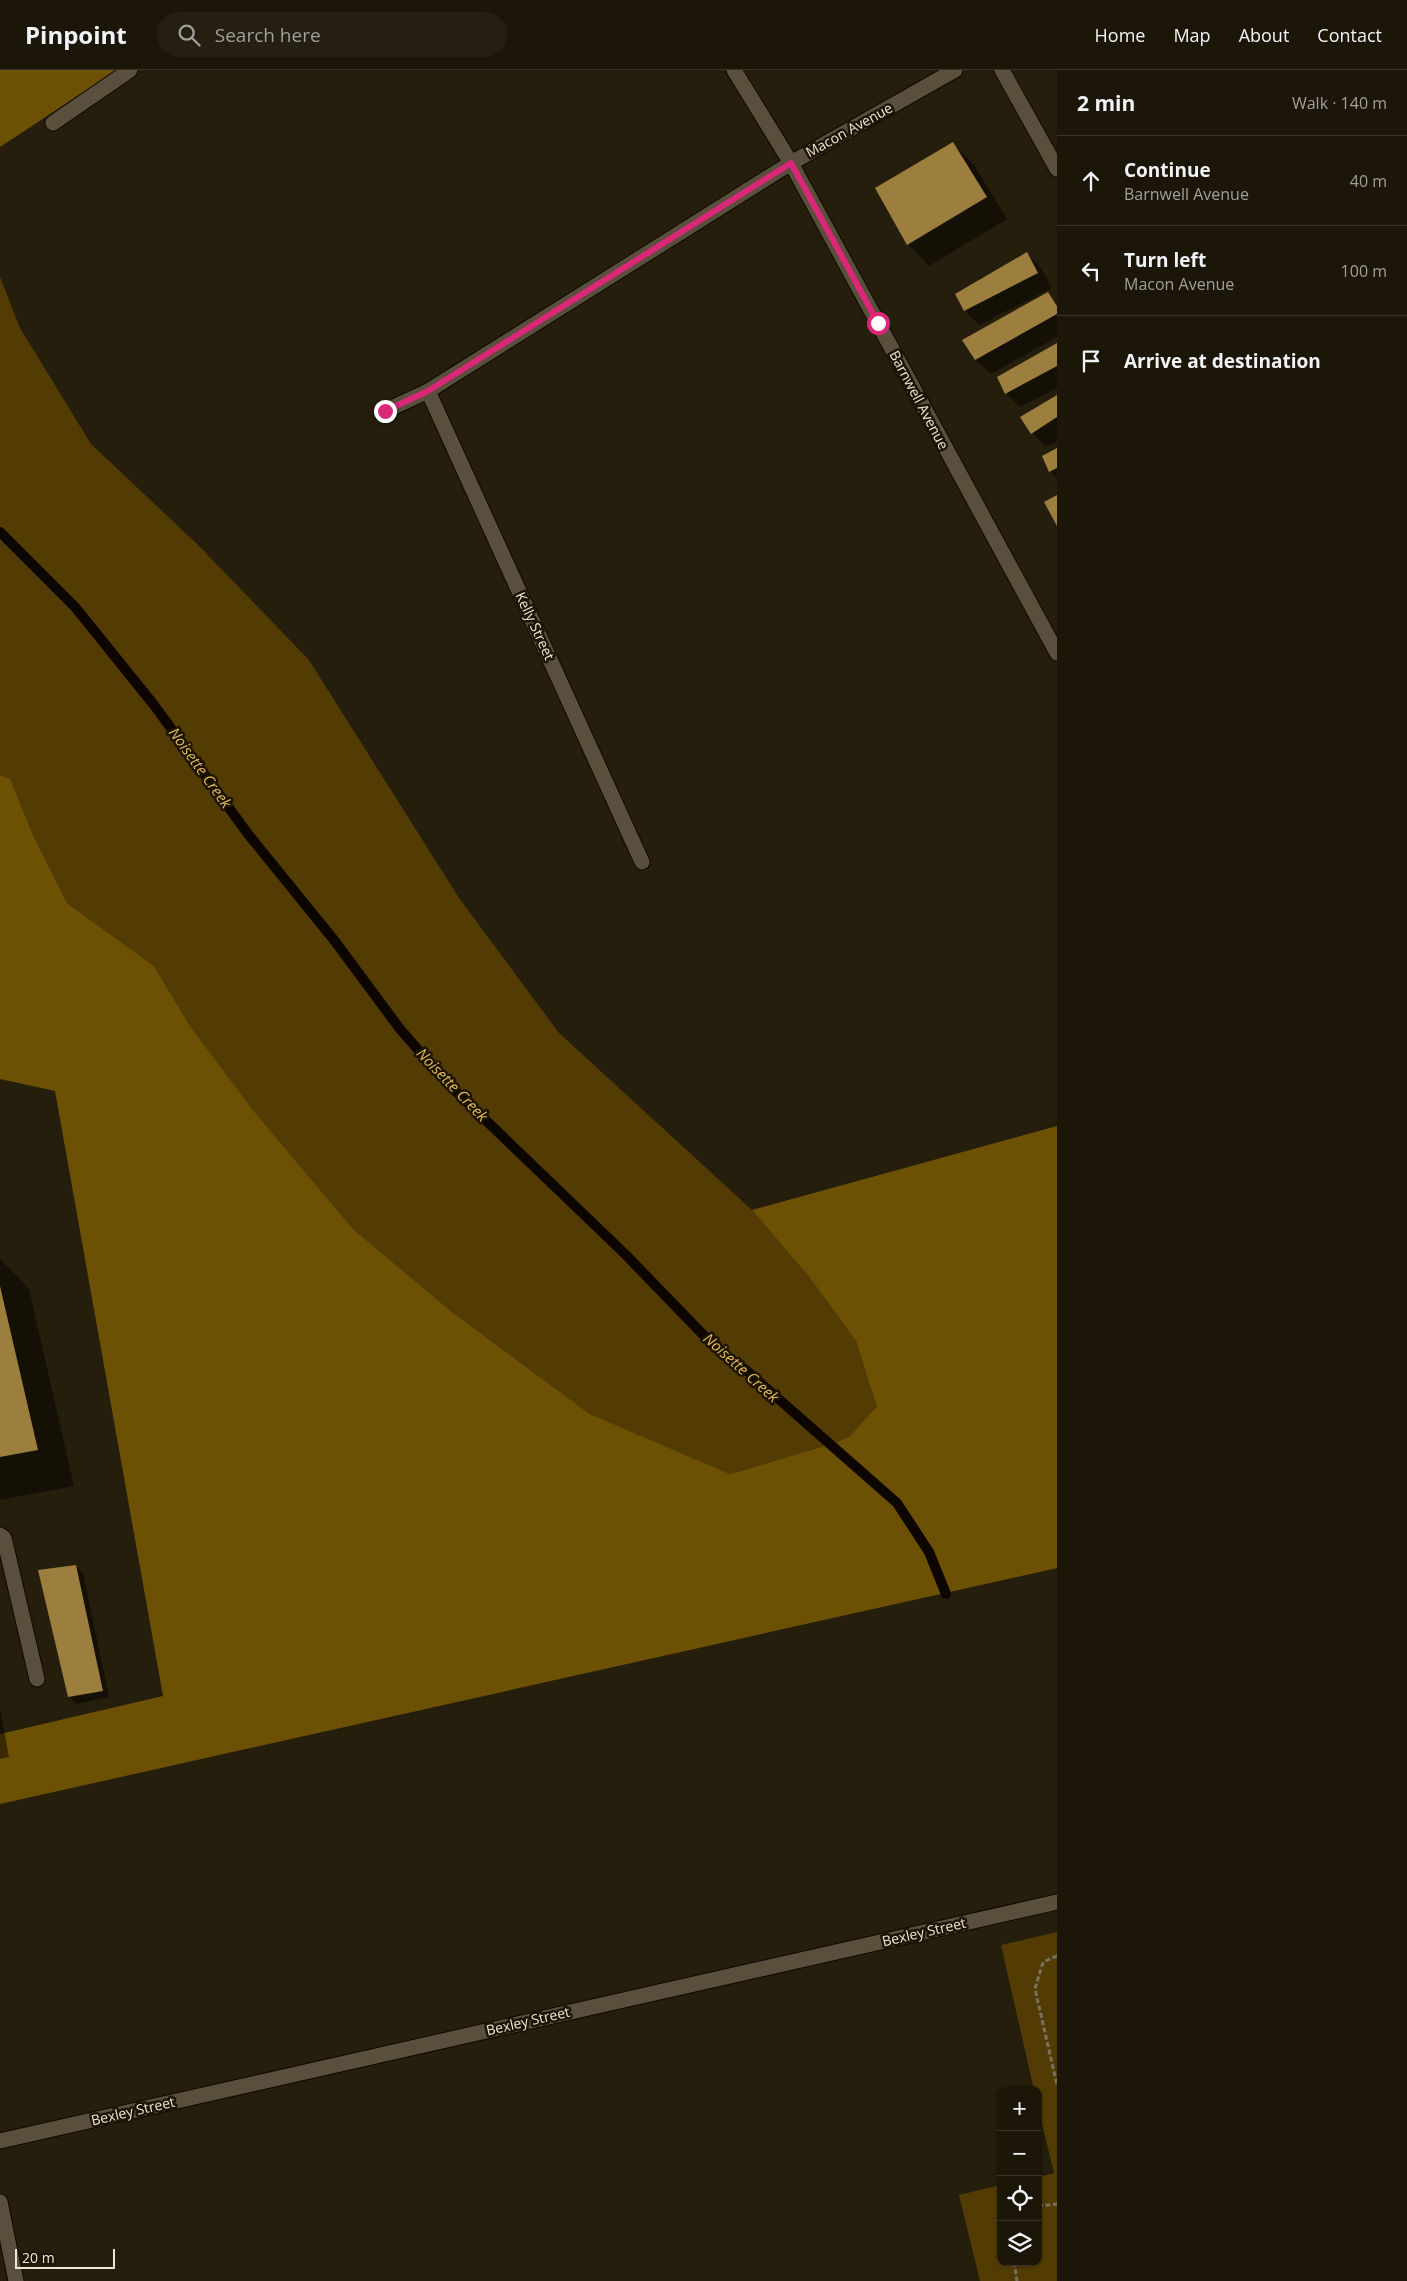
<!DOCTYPE html>
<html lang="en">
<head>
<meta charset="utf-8">
<style>
  body { margin:0; font-family:"Open Sans",sans-serif; background:#251f12; color:#f1f3f6 }
  .controls { position:absolute; right:15px; bottom:15px; display:grid; overflow:hidden; border-radius:10px; box-shadow:0 1px 4px #0004 }
  .controls button { width:45px; height:45px; display:grid; place-items:center; padding:0; border:0; border-bottom:1px solid #3a352a; background:#1c1609; color:#f1f3f6; font:25px sans-serif }
  .scale { position:absolute; left:15px; bottom:12px; width:100px; box-sizing:border-box; padding-left:5px; border:2px solid #ebe6db; border-top:0; font-size:14px; line-height:18px; white-space:nowrap; color:#ebe6db; -webkit-text-stroke:4px #1d1504; paint-order:stroke }
  .stop { position:absolute; width:15px; height:15px; margin:-11px; border:4px solid #db2777; border-radius:50%; background:#fff }
  .stop.end { background:#db2777; border-color:#fff; box-shadow:0 1px 5px #0008 }
  .list { margin:0; padding:0; list-style:none }
  h2 { display:flex; justify-content:space-between; align-items:center; height:65px; margin:0; padding:0 20px; font-size:21px }
  h2 small { font-size:16px; font-weight:400; color:#a09f9c }
  .list li { display:grid; grid-template-columns:32px 1fr auto; gap:15px; align-items:center; box-sizing:border-box; height:90px; padding:0 20px; border-top:1px solid #3a352a }
  .list b { display:block; font-size:19px; white-space:nowrap }
  .list p { margin:0; font-size:16px; white-space:nowrap; color:#a09f9c }
  .list em { font-size:16px; font-style:normal; color:#a09f9c }
  .icon { flex:none; width:28px; height:28px; fill:none; stroke:currentColor; stroke-width:2; stroke-linecap:round; stroke-linejoin:round }
  .map { position:relative; flex:none; width:1057px; height:2211px; overflow:hidden }
  header { display:flex; align-items:center; gap:30px; box-sizing:border-box; height:70px; padding:0 25px; background:#1c1609; border-bottom:1px solid #3a352a }
  header strong { font-size:24px }
  nav { display:flex; gap:28px; margin-inline-start:auto; font-size:18px }
  .search { width:350px; height:45px; background:#251f12; display:flex; align-items:center; gap:12px; box-sizing:border-box; padding:0 18px; border-radius:28px; color:#a09f9c; font-size:19px }
  main { display:flex }
  aside { flex:1; background:#1c1609 }
  .map>svg:first-child { display:block }
  .green { fill:#523c03 }
  .forest { fill:#6c5004 }
  .shadow { fill:#0007 }
  .lines { fill:none; stroke-linecap:round; stroke-linejoin:round }
  .stream { stroke:#0d0500; stroke-width:10 }
  .building { fill:#9c7e3e }
  .minor-casing { stroke:#0f0800; stroke-width:17 }
  .path { stroke:#777161; stroke-width:3; stroke-dasharray:5 2.5; stroke-linecap:butt }
  .minor { stroke:#594f3c; stroke-width:15 }
  .route { stroke:#db2777; stroke-width:6 }
  .labels { text-anchor:middle; stroke-width:5; stroke-linejoin:round; paint-order:stroke }
  .street-label { font-size:14px; fill:#ebe6db; stroke:#1d1504 }
  .water-label { font-size:15px; font-style:italic; fill:#e4ba5e; stroke:#1d1504 }
</style>
</head>
<body>
<header>
<strong>Pinpoint</strong>
<div class="search"><svg class="icon" aria-label="search" viewBox="0 0 24 24"><circle cx="10" cy="10" r="6"/><path d="M15 15l6 6"/></svg>Search here</div>
<nav><a>Home</a><a>Map</a><a>About</a><a>Contact</a></nav>
</header>
<main>
<div class="map">
<svg width="1057" height="2211" viewBox="0 0 1057 2211">
  <rect width="100%" height="100%" fill="#261e0c"/>
  <path class="green" d="M0 207 20 258 91 374 198 475 309 590 459 828 559 963 752 1140 810 1208 856 1271 876 1328 877 1336 849 1367 831 1374 730 1404 590 1344 452 1242 353 1159 253 1040 190 956 154 896 67 833 34 767 10 710 0 705Z
    M1057 1862V2211H980L959 2125 1001 2115V2192H1038V2107L1054 2103 1038 2037V2020H1034L1001 1875Z"/>
  <path class="forest" d="M0 0H117L0 77Z
    M0 705 10 709 34 767 67 833 154 896 190 956 253 1040 353 1159 452 1242 590 1344 730 1404 831 1374 849 1367 877 1336 856 1271 810 1208 752 1140 1057 1056V1498L0 1734V1664L163 1626 55 1021 0 1009Z"/>
  <path class="shadow" d="M953 73 974 95 1007 149 929 196 908 174Z
    M1026 183 1041 198 1052 218 979 255 965 241Z
    M1048 224 1057 233V267L991 304 976 290 964 271Z
    M1057 274V318L1020 337 1006 323Z
    M1057 327V371L1046 377 1032 363Z
    M1057 379V408L1050 401Z
    M0 1189 29 1219 74 1416 0 1430Z
    M76 1496 83 1503 109 1627 76 1634 69 1626Z
    M0 1639 9 1687 0 1689Z"/>
  <g class="lines">
    <path class="stream" d="M0 462 75 537 154 635 248 764 334 870 400 959 447 1013 625 1184 715 1277 748 1302 897 1433 929 1482 946 1524"/>
  </g>
  <path class="building" d="M953 72 987 127 907 175 875 118Z
    M1027 182 1038 203 964 241 955 224Z
    M1048 222 1057 236V244L975 290 962 270Z
    M1057 273V296L1005 324 997 307Z
    M1057 325V347L1031 364 1020 347Z
    M1057 378V398L1049 402 1042 386Z
    M1057 425V456L1044 432Z
    M0 1216 38 1380 0 1387Z
    M76 1495 103 1621 68 1627 38 1500Z"/>
  <g class="lines">
    <g class="minor-casing">
      <path id="minor" d="M734 0 791 93 1057 583
        M1002 0 1057 99
        M53 53 130 0
        M428 321 642 792
        M385 341 428 321 791 93 955 0
        M0 1465 4 1468 37 1609
        M0 2071 1057 1832
        M0 2132 16 2211"/>
    </g>
    <path class="path" d="M1057 1886 1045 1891 1042 1895 1035 1919 1057 2015
      M1038 2136 1057 2134
      M1014 2192 1017 2211"/>
    <use href="#minor" class="minor"/>
  </g>
  <g class="lines">
    <path class="route" d="M385 341 428 321 791 93 878 253"/>
  </g>
  <g class="labels">
    <g class="street-label">
      <text transform="translate(849 60) rotate(-29)" y="5">Macon Avenue</text>
      <text transform="translate(919 330) rotate(62)" y="5">Barnwell Avenue</text>
      <text transform="translate(535 556) rotate(65)" y="5">Kelly Street</text>
      <text transform="translate(924 1862) rotate(-13)" y="5">Bexley Street</text>
      <text transform="translate(528 1951) rotate(-13)" y="5">Bexley Street</text>
      <text transform="translate(133 2041) rotate(-13)" y="5">Bexley Street</text>
    </g>
    <g class="water-label">
      <text transform="translate(200 698) rotate(54)" y="5">Noisette Creek</text>
      <text transform="translate(452 1015) rotate(46)" y="5">Noisette Creek</text>
      <text transform="translate(741 1298) rotate(42)" y="5">Noisette Creek</text>
    </g>
  </g>
</svg>
<div class="controls">
<button>+</button>
<button>−</button>
<button><svg class="icon" aria-label="locate" viewBox="0 0 24 24"><circle cx="12" cy="12" r="6"/><path d="M12 2v4M12 18v4M2 12h4M18 12h4"/></svg></button>
<button><svg class="icon" aria-label="layers" viewBox="0 0 24 24"><path d="M12 4l9 5-9 5-9-5zM3 14l9 5 9-5"/></svg></button>
</div>
<div class="scale">20 m</div>
<div class="stop" style="left:878px;top:253px"></div>
<div class="stop end" style="left:385px;top:341px"></div>
</div>
<aside>
<h2>2 min<small>Walk · 140 m</small></h2>
<ul class="list">
<li><svg class="icon" aria-label="ahead" viewBox="0 0 24 24"><path d="M12 20V5M6 11l6-6 6 6"/></svg><div><b>Continue</b><p>Barnwell Avenue</p></div><em>40 m</em></li>
<li><svg class="icon" aria-label="left" viewBox="0 0 24 24"><path d="M17 20v-9H6M10 6l-5 5 5 5"/></svg><div><b>Turn left</b><p>Macon Avenue</p></div><em>100 m</em></li>
<li><svg class="icon" aria-label="arrive" viewBox="0 0 24 24"><path d="M6 21V4h12l-3 4 3 4H6"/></svg><div><b>Arrive at destination</b></div></li>
</ul>
</aside>
</main>
</body>
</html>
